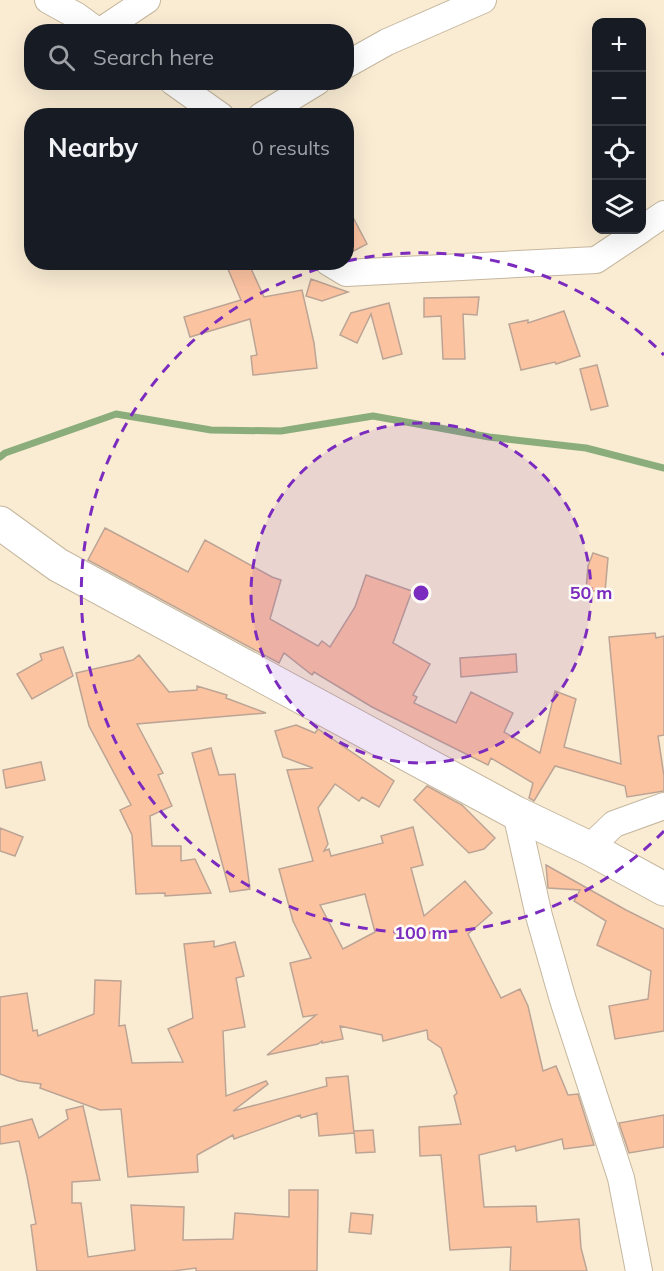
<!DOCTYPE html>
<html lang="en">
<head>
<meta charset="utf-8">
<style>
  body { margin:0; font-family:Mulish,sans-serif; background:#242831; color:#f1f3f6 }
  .controls { position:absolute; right:18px; top:18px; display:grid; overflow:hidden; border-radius:12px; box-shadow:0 6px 24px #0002 }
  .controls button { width:54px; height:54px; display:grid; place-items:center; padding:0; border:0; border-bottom:2px solid #363941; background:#171b24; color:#f1f3f6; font:30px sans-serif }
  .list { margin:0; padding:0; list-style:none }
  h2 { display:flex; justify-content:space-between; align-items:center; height:78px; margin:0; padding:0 24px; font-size:26px }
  h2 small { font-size:20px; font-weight:400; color:#9ea1a6 }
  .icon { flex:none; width:33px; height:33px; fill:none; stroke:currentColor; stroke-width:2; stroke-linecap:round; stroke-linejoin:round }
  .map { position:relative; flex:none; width:664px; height:1271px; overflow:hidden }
  .search { position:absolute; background:#171b24; box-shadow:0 6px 24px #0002; left:24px; top:24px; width:330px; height:66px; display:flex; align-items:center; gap:15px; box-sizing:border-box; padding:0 21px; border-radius:24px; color:#9ea1a6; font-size:22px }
  .panel { position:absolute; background:#171b24; box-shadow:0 6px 24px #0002; left:24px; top:108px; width:330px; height:162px; border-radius:24px }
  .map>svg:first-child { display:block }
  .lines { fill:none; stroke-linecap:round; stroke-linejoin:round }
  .stream { stroke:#8aad7b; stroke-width:7 }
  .building { fill:#fcc3a1; stroke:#bca495; stroke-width:1.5; fill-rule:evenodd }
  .minor-casing { stroke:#c5b79f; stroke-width:28 }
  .major-casing { stroke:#c5b79f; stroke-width:35 }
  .minor { stroke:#fff; stroke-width:26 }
  .major { stroke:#fff; stroke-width:33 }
  .ring { fill:none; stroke:#7b2cbf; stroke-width:3; stroke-dasharray:10 8 }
  .centre { fill:#7b2cbf; stroke:#fdfbf6; stroke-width:3 }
  .ring-label { font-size:18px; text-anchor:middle; font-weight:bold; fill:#7b2cbf; stroke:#fdfbf6; stroke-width:5; stroke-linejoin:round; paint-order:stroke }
</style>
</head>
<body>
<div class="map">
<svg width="664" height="1271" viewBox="0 0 664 1271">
  <rect width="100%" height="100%" fill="#faecd3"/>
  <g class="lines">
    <path class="stream" d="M0 457 5 453 116 414 211 430 281 431 373 416 489 437 586 448 664 468"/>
  </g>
  <path class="building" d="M346 204 367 244 346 255Z
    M225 262H248L264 297 302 290 314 343 317 368 253 375 251 356 257 355 250 319 190 337 184 317 241 300Z
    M311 279 348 292 322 301 306 296Z
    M479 297 477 315 463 314 465 359H443L441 316 424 317V298Z
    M389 303 402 354 383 359 371 314 357 343 340 335 351 313Z
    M564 311 580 356 556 364 555 362 521 370 509 324 528 320V323Z
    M597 365 608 406 591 410 580 369Z
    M105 528 188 572 205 540 272 577 281 580 270 619 318 646 322 641 330 647 355 607 366 575 412 591 393 643 430 664 413 695 417 697 414 703 456 723 471 692 513 713 504 732 540 753 555 691 576 699 564 747 621 764 609 637 655 633 656 638 664 636V735L658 736 664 776V791L627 797 625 786 555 766 534 801 529 798 533 783 491 758 488 765 372 707 314 672 312 675 284 653 279 663 88 560Z
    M593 553 608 558 605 592 586 590 588 566Z
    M63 647 73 676 32 699 17 674 42 660 40 654Z
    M516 654 517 672 461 677 460 658Z
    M139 655 169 692 197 690V686L227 695 226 698 266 713 137 724 163 773 158 775 172 806 150 816 152 846H181V861L195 859 211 893 165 896V893L136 894 132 835 120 810 131 805 89 726 76 673 133 660Z
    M296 725 315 733 318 729 394 781 379 807 362 797 359 801 335 784 318 808 328 844 324 851 329 849 331 856 383 843 381 836 413 827 423 865 411 868 424 916 465 881 492 913 468 934 501 998 520 989 528 1006 543 1071 556 1066 568 1095 578 1094 594 1145 564 1149 562 1139 516 1151 515 1146 479 1155 484 1207 536 1206 537 1222 579 1219 581 1248 587 1271H510L511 1247 450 1250 441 1155 420 1156 419 1127 461 1124 454 1096 457 1093 441 1048 428 1039 427 1030 383 1041 382 1035 340 1026 343 1039 322 1043V1041L318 1044 267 1055 316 1015 303 1017 290 963 311 958 293 921 279 869 313 861 287 770 313 768 283 757 275 731ZM365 894 375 932 343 949 320 905Z
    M211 748 219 775 235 774 250 889 230 892 192 753Z
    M41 762 45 780 6 788 3 770Z
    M427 786 462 805 495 838 484 849 469 853 414 800Z
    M0 828 23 837 15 856 0 851Z
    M546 865 626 910 664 929V1031L615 1039 609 1006 648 999 651 971 597 945 606 921 574 901 580 890 548 888Z
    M214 941V947L235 942 244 976 236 978 245 1027 223 1031 226 1096 266 1081 268 1084 233 1111 327 1086 326 1078 348 1076 354 1133 319 1136 317 1113 301 1118 300 1115 234 1139 233 1135 197 1155 198 1172 128 1177 121 1109 100 1110 40 1088 41 1084 19 1081 0 1074V997L27 993 33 1031 37 1030 38 1036 94 1014 95 980 121 981 119 1026 125 1025 132 1063 183 1062 168 1029 193 1018 184 944Z
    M83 1106 100 1180 72 1182V1203H81L88 1257 135 1250 131 1205 184 1207 183 1240 233 1239 235 1213 289 1217V1190H318L317 1271H196V1268L173 1271H37L31 1225 36 1224 27 1176 19 1141 0 1144V1127L32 1119 39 1138 68 1119 66 1110Z
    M664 1115V1147L629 1153 619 1123Z
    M373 1130 375 1152 356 1153 354 1131Z
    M351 1213 373 1215 371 1234 349 1232Z"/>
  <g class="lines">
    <g class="minor-casing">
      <path id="minor" d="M48 0 77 16 99 32 147 0
        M346 65 387 42 483 0
        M173 82 221 116
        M261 116 317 82
        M642 229 664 214
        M328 262 346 273 596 260 641 230
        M516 813 539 916 563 1000 621 1178 639 1271
        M589 848 614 824 664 806"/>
    </g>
    <g class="major-casing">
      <path id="major" d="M0 523 58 565 516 813 589 848 664 889"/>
    </g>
    <use href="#minor" class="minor"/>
    <use href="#major" class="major"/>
  </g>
  <circle cx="421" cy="593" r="170" fill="#7b2cbf" fill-opacity=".12"/>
  <g class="ring">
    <circle cx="421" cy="593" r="170"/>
    <path d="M664 831A340 340 0 1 1 339 263M347 261A340 340 0 0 1 664 355"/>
  </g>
  <circle cx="421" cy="593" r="9" class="centre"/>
  <g class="ring-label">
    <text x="591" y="599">50 m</text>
    <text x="421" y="939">100 m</text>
  </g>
</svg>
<div class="controls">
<button>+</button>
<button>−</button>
<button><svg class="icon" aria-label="locate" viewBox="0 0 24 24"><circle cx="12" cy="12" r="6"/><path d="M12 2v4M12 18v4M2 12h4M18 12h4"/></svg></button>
<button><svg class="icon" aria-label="layers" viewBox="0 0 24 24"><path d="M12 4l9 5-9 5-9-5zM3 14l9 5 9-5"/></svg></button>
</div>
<div class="search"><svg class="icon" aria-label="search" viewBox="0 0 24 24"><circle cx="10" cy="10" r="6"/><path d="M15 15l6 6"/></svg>Search here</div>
<section class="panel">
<h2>Nearby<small>0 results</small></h2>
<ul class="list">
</ul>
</section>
</div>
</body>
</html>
